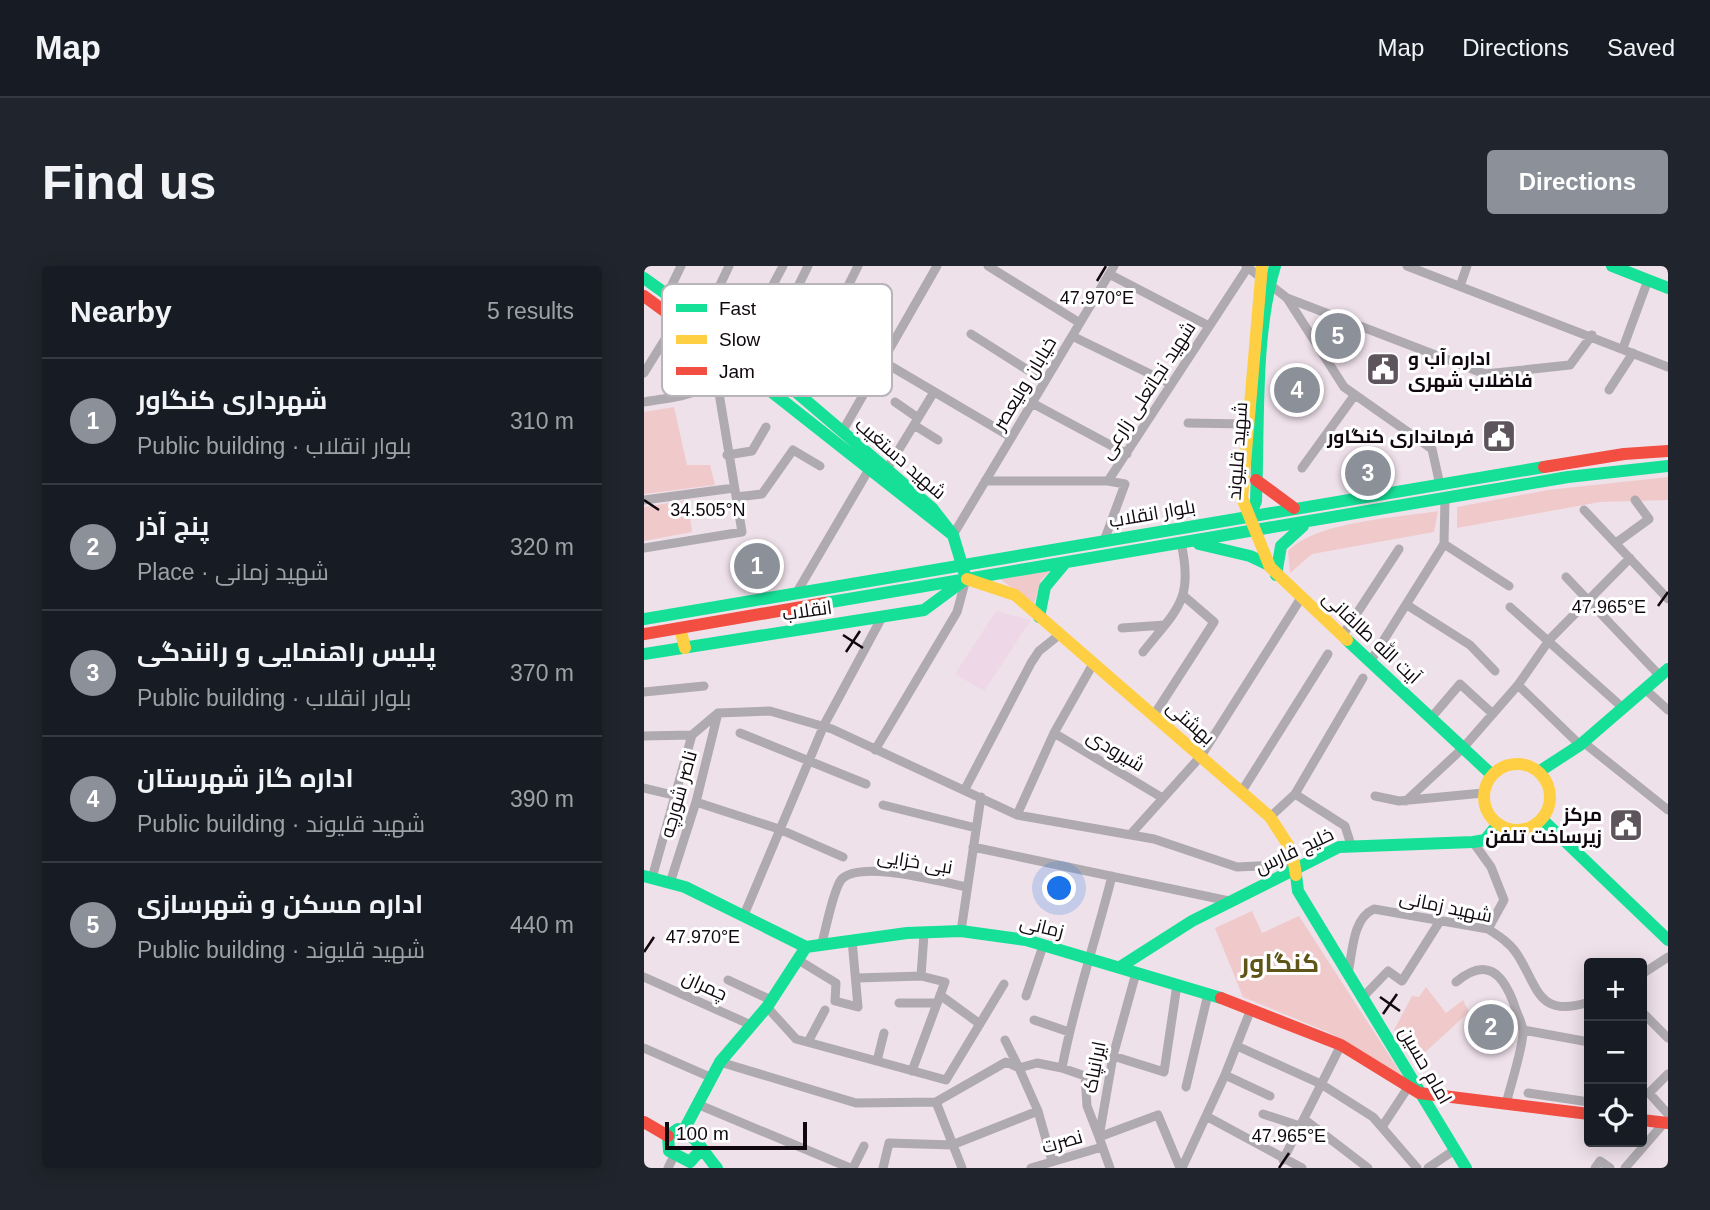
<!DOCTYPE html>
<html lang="en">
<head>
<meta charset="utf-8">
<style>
  body { margin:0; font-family:Helvetica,Cairo,sans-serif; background:#20242c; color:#f1f3f6 }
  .controls { position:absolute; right:21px; bottom:21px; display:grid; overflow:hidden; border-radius:7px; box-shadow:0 4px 18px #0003 }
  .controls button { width:63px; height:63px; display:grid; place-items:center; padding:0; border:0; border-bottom:2px solid #363941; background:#171b24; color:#f1f3f6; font:35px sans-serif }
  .scale { position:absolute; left:21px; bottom:18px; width:142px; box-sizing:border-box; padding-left:7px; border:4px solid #10080e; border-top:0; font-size:19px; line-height:24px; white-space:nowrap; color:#10080e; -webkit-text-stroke:5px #fff; paint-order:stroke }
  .you { position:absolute; left:416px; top:623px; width:24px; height:24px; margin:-18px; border:5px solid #fff; border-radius:50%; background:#1a73e8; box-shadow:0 0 0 10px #1a73e833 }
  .badge { display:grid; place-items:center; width:46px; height:46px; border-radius:50%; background:#8c9099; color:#fff; font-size:23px; font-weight:700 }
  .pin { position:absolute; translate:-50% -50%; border:4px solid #fff; box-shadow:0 2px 7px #0006 }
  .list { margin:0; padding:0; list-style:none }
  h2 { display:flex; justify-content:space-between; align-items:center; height:91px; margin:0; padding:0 28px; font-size:30px }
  h2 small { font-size:23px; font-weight:400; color:#9ea1a6 }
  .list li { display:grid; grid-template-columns:46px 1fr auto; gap:21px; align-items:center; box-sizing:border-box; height:126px; padding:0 28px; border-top:2px solid #363941 }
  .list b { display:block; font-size:26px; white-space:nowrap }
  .list p { margin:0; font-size:23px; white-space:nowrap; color:#9ea1a6 }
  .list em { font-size:23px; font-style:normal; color:#9ea1a6 }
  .icon { flex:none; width:38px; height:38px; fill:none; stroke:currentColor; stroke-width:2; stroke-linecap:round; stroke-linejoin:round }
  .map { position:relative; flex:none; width:1024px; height:902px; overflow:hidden; border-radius:7px }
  header { display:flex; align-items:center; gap:42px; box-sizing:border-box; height:98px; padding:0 35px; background:#171b24; border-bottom:2px solid #363941 }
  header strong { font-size:33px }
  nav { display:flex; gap:38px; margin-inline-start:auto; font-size:24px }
  .intro { display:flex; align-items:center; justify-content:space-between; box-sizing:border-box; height:168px; padding:0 42px }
  h1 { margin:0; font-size:49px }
  .button { padding:18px 32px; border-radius:7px; background:#8c9099; color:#fff; font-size:24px; font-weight:700 }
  main { display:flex; gap:42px; padding:0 42px }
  aside { flex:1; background:#171b24; border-radius:7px; box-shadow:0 4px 18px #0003 }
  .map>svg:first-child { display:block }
  .built { fill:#eed7e6 }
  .green { fill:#f0c9ca }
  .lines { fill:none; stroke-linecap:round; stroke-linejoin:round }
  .street { stroke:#afaaaf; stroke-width:9 }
  .fast { stroke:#16e098; stroke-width:12 }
  .slow { stroke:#ffcf43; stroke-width:12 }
  .jam { stroke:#f24e42; stroke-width:12 }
  .ticks { fill:none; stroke:#10080e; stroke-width:2.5 }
  .labels { text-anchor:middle; stroke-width:6; stroke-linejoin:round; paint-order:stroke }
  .poi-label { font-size:19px; font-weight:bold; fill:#10080e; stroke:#fff; text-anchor:end }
  .street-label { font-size:19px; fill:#10080e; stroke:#fff }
  .district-label { font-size:26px; font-weight:bold; fill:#5f5518; stroke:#fff }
  .key { fill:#fff; stroke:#b7b5b7; stroke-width:2 }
  .key-label { font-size:19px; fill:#10080e }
  .ticks-label { font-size:18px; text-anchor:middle; fill:#10080e; stroke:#fff; stroke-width:6; stroke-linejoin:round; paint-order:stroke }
</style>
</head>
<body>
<header>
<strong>Map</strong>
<nav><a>Map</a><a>Directions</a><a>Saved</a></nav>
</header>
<div class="intro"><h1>Find us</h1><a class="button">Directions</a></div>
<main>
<aside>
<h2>Nearby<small>5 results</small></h2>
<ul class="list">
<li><span class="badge">1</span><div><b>شهرداری کنگاور</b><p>Public building · بلوار انقلاب</p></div><em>310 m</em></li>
<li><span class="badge">2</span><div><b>پنج آذر</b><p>Place · شهید زمانی</p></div><em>320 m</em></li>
<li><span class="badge">3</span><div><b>پلیس راهنمایی و رانندگی</b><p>Public building · بلوار انقلاب</p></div><em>370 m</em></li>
<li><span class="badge">4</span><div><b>اداره گاز شهرستان</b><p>Public building · شهید قلیوند</p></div><em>390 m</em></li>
<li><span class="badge">5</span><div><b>اداره مسکن و شهرسازی</b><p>Public building · شهید قلیوند</p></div><em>440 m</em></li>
</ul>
</aside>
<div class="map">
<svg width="1024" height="902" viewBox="0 0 1024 902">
  <rect width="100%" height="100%" fill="#efe1ea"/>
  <path class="built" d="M352 345 387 354 340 425 311 408Z"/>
  <path class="green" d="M30 141 43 199H66L71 219 0 228V146Z
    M1024 211V234L956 236 813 262V241L904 224Z
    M44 234 48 266 0 275V241Z
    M794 245 790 266 668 288 646 307 644 285C674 255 752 252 794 245Z
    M407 304 397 314 390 338 356 313Z
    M608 645 618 667 655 650 758 809 686 767 599 731 571 662Z
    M782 721 802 747 819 734 825 746 777 790 750 764 768 730 775 731Z"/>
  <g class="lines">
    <path class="street" d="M344 0 436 57
      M602 0 643 32 700 121 788 183 796 219
      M763 0 1024 101
      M465 8 565 60
      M816 20 823 0
      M24 27 37 0
      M643 32 841 108 926 99 948 69
      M53 67 85 0
      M327 68 401 115
      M428 70 527 118
      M96 81 139 0
      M979 82 1004 14
      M190 91 229 112
      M238 95 367 171
      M117 96 164 0
      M0 107 34 52
      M965 124 989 87
      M151 126 214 0
      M0 136C41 129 63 131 86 94
      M251 136 274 152
      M388 137 483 188
      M544 157 602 158
      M270 159 294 174
      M198 166 293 0
      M83 189 108 185 122 161
      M658 202 710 130
      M243 203 290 126
      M341 215H464L481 218 460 275
      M464 215 604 1
      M92 231 118 228 149 184 176 200
      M0 234 90 222
      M940 244 1024 333
      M309 269 470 0
      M972 277 1005 253 991 234
      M800 278 865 320
      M0 282 98 266 73 115
      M922 311 1016 410
      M153 326 224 205
      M763 339 826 379 851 405
      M866 341 979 442
      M478 362 521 359
      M698 370 755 283
      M499 386C533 343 550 334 537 277
      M726 396 800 278 801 232
      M874 419 936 479
      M1002 424 1024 444
      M0 426 60 420
      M510 449 570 356 541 331
      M787 452 816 418 849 448
      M96 467 222 518
      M410 467 517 531
      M0 470 48 469 74 447 126 445 188 463 373 549 510 573 593 601 636 599 649 604
      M939 476 1024 544
      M231 484 313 346 322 313
      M0 522 29 529
      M321 523 387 397 395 385 415 369
      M598 525 684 388
      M651 528 701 560 707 579
      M731 530 755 535 839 527
      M762 535 819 482 874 419 906 373 986 292
      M52 536 135 563 199 591
      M239 539 332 562
      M373 549 410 467 449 398
      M626 551 651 528 719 412
      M486 569 557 490 657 332
      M829 576 847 601 860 634 844 663
      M329 581 585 635
      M8 612 48 469
      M26 617 52 536 74 447
      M100 649 180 459 237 353
      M317 665 337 531
      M178 677C182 662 189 625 197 614 215 593 297 616 323 621
      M156 695 192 717 191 735 214 741 208 674
      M704 707C709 685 708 653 730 643L844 663C855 670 866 677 873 688 894 720 893 753 945 736
      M998 708 1024 691
      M0 711 107 759
      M213 712 277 710
      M84 714 127 734
      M812 716C842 691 858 706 870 738 872 746 878 756 879 764 880 779 866 821 862 838
      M296 729 336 758
      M382 730 399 680
      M719 731 744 705 758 715 796 655
      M255 737H292
      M123 741 152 773 302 814 360 718
      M998 746 1024 772
      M390 754 425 766
      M879 764 945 776
      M361 774 375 802 393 797 418 802C430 737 452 674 468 610
      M164 776 181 744
      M593 780 677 818 729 851 773 902
      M0 782 66 811
      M469 790 520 806 533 719
      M233 795 240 767
      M76 796 212 837 292 836 318 902
      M418 802 441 810 443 840 455 871 514 849 536 902
      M268 805 301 716 277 710 280 668
      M1024 808 1005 827 1024 848
      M581 809 626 830
      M542 821 564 728
      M884 827 945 836
      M292 836 362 796 375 802 394 845 408 895
      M53 838 206 902
      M619 848 656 860
      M562 850 658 902
      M660 853 724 902
      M738 861 765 820
      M639 894 697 779
      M24 902 30 890
      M209 902 220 880
      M239 902 245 877 308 879 394 845
      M387 902 458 881
      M466 902 455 871 469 790 492 707
      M538 902 581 809 607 743
      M784 902 809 885
      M951 902 956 895 966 902
      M981 902 1020 857"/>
    <path class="fast" d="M968 0 1024 22
      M0 12 117 96 288 242 309 269 86 93
      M607 248 612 235C615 163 610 68 631 0
      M309 269 321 309
      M555 278 606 290 623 298
      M632 309 637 280 659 260
      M181 337 924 211 1024 200
      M395 351 401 321 421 297
      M0 353 900 201
      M703 374 847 508
      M0 388 280 344 322 313
      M896 505 936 479 1024 403
      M900 555 1024 674
      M652 609 654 625 822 902
      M0 610 41 621 162 681 263 667 317 665 382 674 577 732
      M476 701 548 655 695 581 829 576 841 574 854 558
      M40 864 76 796 123 741 162 681
      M54 877 55 886 46 896 25 885 24 870 34 863C53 869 60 888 73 902"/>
    <path class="slow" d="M618 0 598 232 626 301 703 374
      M323 313 371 329 626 551 648 585 652 609
      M36 362 41 382
      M840 531a33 33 0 1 1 66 0a33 33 0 1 1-66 0Z"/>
    <path class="jam" d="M0 30 86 93
      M900 201 980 188 1024 185
      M612 214 650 242
      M0 368 181 337
      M577 732 697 779 775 827 945 848
      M998 854 1024 857
      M0 856 24 870"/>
  </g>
  <path class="ticks" d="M453 15 462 0M0 234 15 244M1014 340 1024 326M199 369 219 382M202 386 216 365M0 686 10 671M736 731 756 745M739 748 753 728M635 902 645 887"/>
  <defs>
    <g id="civic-square" transform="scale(1.75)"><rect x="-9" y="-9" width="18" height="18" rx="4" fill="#5e545b" stroke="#fff"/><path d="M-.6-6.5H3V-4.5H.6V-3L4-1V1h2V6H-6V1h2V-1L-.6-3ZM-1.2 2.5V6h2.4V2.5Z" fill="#fff"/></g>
  </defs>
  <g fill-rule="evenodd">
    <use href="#civic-square" x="739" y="103"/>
    <use href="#civic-square" x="855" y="170"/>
    <use href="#civic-square" x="982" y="559"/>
  </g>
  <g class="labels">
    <g class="poi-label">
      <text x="764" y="99" text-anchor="start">اداره آب و<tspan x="764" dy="22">فاضلاب شهری</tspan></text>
      <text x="830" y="177">فرمانداری کنگاور</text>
      <text x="958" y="555">مرکز<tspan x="958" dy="22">زیرساخت تلفن</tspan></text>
    </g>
    <g class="street-label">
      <text transform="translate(380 117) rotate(-59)" y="7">خیابان ولیعصر</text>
      <text transform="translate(503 124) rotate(-57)" y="7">شهید نجاتعلی زارعی</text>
      <text transform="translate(593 185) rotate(-86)" y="7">شهید قلیوند</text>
      <text transform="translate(257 192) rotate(41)" y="7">شهید دستغیب</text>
      <text transform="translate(508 247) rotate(-10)" y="7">بلوار انقلاب</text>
      <text transform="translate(163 344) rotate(-8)" y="7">انقلاب</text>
      <text transform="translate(728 371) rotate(43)" y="7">آیت الله طالقانی</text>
      <text transform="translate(547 456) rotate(41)" y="7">بهشتی</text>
      <text transform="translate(472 484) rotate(31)" y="7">شیرودی</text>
      <text transform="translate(34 528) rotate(-74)" y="7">ناصر شورچه</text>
      <text transform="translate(650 584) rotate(-25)" y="7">خلیج فارس</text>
      <text transform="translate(271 595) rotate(9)" y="7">نبی خزایی</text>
      <text transform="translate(802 640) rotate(12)" y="7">شهید زمانی</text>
      <text transform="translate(398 660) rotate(14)" y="7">زمانی</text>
      <text transform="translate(61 719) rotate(24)" y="7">چمران</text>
      <text transform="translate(782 799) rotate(60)" y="7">امام حسین</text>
      <text transform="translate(450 801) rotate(-79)" y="7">ایرانپاک</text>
      <text transform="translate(418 875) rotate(-16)" y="7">نصرت</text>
    </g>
    <g class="district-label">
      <text x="636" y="706">کنگاور</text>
    </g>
  </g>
  <rect x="18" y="18" width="230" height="112" rx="10" class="key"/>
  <rect x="32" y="38" width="31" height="8" fill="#16e098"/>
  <rect x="32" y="69" width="31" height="9" fill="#ffcf43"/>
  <rect x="32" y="101" width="31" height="8" fill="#f24e42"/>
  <g class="key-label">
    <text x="75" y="49">Fast</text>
    <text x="75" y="80">Slow</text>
    <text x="75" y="112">Jam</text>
  </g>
  <g class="ticks-label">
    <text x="453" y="38">47.970°E</text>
    <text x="64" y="250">34.505°N</text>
    <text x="965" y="347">47.965°E</text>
    <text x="59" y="677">47.970°E</text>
    <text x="645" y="876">47.965°E</text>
  </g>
</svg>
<div class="controls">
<button>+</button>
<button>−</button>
<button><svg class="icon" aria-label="locate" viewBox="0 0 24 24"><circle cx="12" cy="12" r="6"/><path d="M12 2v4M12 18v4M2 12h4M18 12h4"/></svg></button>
</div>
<div class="scale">100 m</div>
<div class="you"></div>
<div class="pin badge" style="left:113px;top:300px">1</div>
<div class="pin badge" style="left:847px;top:761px">2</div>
<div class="pin badge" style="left:724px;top:207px">3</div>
<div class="pin badge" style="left:653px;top:124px">4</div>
<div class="pin badge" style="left:694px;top:70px">5</div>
</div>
</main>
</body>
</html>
